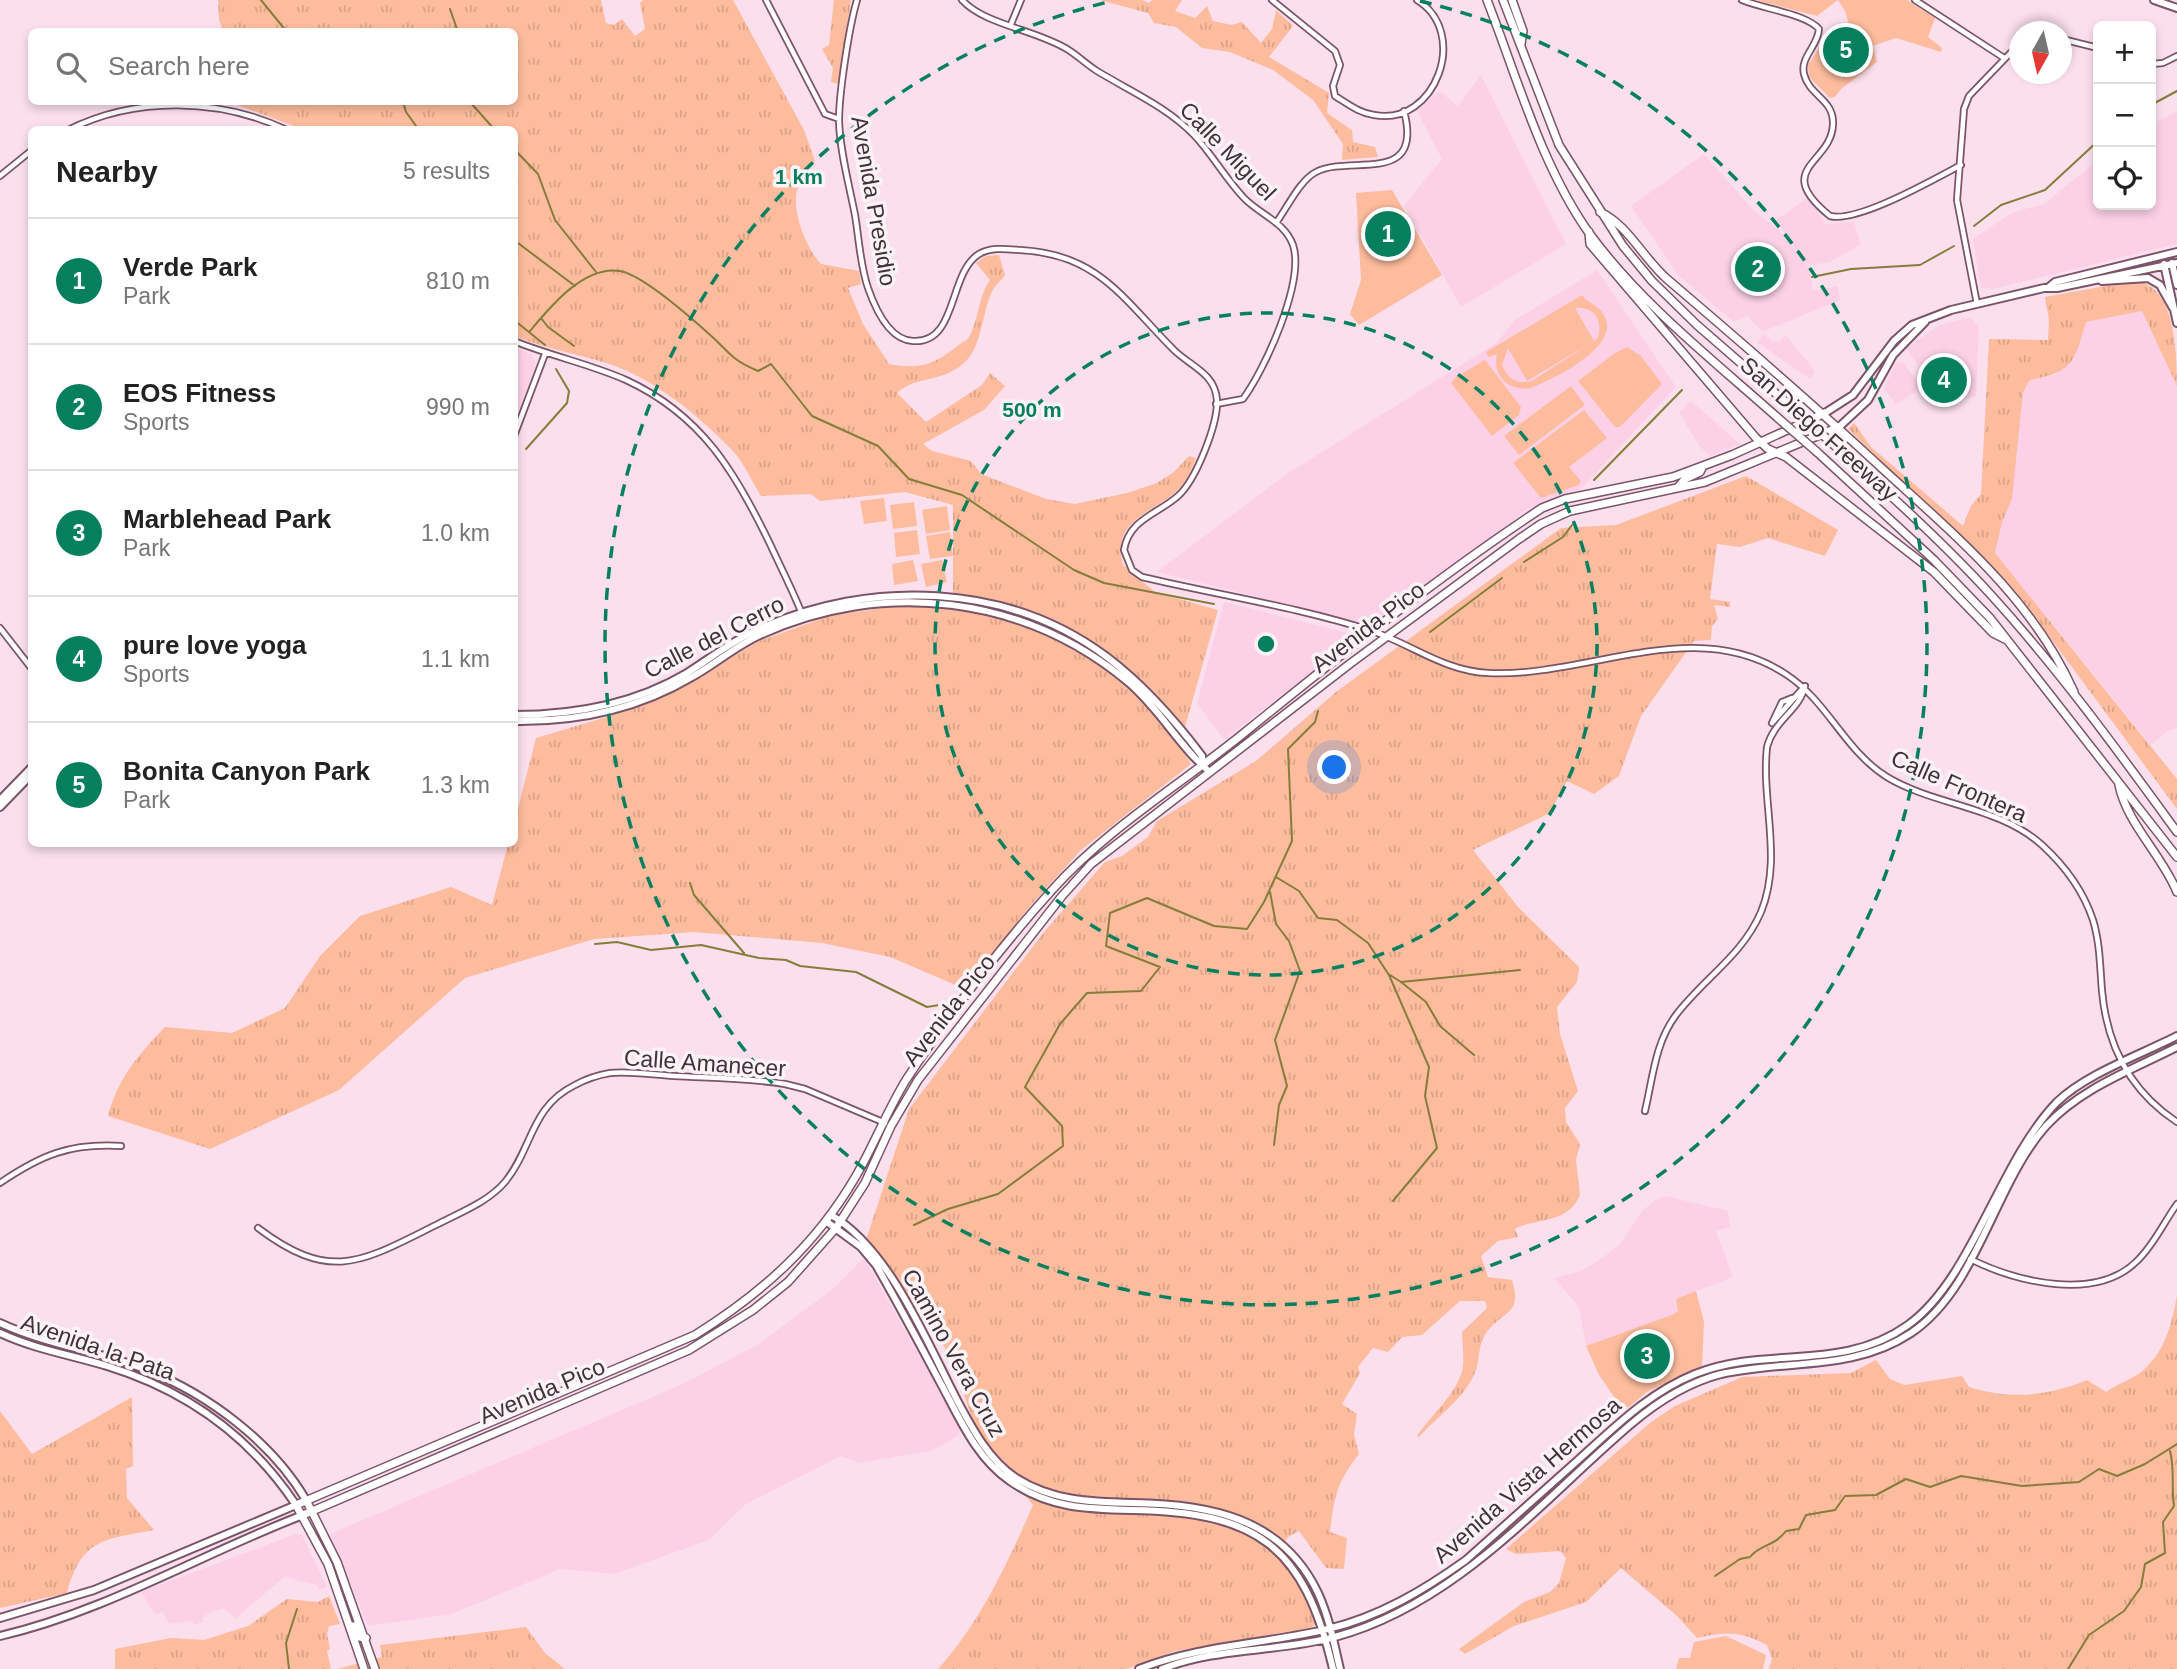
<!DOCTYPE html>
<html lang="en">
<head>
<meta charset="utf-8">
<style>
  body { margin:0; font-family:Arial,sans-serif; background:#f2f2f2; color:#222 }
  .controls { position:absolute; right:21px; top:21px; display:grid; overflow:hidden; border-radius:10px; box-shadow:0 4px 10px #0003 }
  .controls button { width:63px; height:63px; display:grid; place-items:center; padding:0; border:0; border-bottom:2px solid #e0e0e0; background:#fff; color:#222; font:35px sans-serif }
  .compass { position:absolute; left:2009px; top:21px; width:63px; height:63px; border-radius:50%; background:#fff; box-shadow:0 4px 10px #0003; rotate:188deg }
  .you { position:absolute; left:1335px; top:768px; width:24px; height:24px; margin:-18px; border:5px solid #fff; border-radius:50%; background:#1a73e8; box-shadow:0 0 0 10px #1a73e833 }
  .badge { display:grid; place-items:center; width:46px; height:46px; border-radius:50%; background:#057f5e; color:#fff; font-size:23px; font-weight:700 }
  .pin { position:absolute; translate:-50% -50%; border:4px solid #fff; box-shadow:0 2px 7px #0006 }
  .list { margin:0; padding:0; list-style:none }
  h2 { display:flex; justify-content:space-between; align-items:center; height:91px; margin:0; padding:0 28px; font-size:30px }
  h2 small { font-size:23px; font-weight:400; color:#767676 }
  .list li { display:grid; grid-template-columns:46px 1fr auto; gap:21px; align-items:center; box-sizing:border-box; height:126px; padding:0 28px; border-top:2px solid #e0e0e0 }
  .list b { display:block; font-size:26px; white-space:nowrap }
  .list p { margin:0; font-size:23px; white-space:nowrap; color:#767676 }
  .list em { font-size:23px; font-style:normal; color:#767676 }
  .icon { flex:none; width:38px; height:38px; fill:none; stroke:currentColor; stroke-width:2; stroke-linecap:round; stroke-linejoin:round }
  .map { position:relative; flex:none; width:2177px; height:1669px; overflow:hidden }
  .search { position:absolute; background:#fff; box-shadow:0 4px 10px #0003; left:28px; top:28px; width:490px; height:77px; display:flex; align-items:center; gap:18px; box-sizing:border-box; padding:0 24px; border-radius:10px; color:#767676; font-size:26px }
  .panel { position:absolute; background:#fff; box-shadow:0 4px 10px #0003; left:28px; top:126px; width:490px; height:721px; border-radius:10px }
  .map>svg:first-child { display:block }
  .built { fill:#fcd1e7 }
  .grass { fill:url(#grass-tufts) }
  .park { fill:#fdbc9d; fill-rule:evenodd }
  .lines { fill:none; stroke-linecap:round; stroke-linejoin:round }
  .stream { stroke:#867d3b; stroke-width:2 }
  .minor-casing { stroke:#7b5468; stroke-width:8 }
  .major-casing { stroke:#7b5468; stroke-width:10 }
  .highway-casing { stroke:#7b5468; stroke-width:10 }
  .minor { stroke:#fff; stroke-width:4.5 }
  .major { stroke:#fff; stroke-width:6 }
  .highway { stroke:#fff; stroke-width:7 }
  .highway-bridge-casing { stroke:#7b5468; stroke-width:10; stroke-linecap:butt }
  .highway-bridge { stroke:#fff; stroke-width:7 }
  .ring { fill:none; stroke:#057f5e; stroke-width:3.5; stroke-dasharray:12 9 }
  .labels { text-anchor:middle; stroke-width:7; stroke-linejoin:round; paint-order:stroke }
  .street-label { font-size:23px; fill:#42313a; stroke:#fcf3f7 }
  .centre { fill:#057f5e; stroke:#fcf3f7; stroke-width:3.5 }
  .ring-label { font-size:21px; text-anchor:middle; font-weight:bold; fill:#057f5e; stroke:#fcf3f7; stroke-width:7; stroke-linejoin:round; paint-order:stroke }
</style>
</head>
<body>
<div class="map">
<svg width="2177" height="1669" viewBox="0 0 2177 1669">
  <defs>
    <pattern id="grass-tufts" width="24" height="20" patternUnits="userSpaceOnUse" patternTransform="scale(1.75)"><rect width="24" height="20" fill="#fdbc9d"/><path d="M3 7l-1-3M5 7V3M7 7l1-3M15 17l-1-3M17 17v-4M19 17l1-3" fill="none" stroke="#daa288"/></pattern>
  </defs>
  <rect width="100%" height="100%" fill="#fbdfed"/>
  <path class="built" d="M1481 75 1566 244 1461 307 1404 205 1442 159 1417 111 1439 91 1458 106Z
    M2177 111V244L1993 289 1981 288 1973 239 2013 212 2044 204 2098 160V205H2151V125Z
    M1704 154 1754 211 1778 229 1802 259 1776 220 1807 198 1826 224 1854 222 1861 244 1830 262 1811 265 1804 261 1809 268 1813 291 1837 286 1840 300 1762 332 1747 316 1734 322 1678 275 1631 206Z
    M1597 270 1676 387 1581 489 1528 509 1375 626 1157 572 1287 474 1496 343 1515 320Z
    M2142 311 2177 379V728L2167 731 2151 745 1995 553 2016 455 2023 392 2030 380 2055 375 2074 360 2086 322Z
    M1970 317 1979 327 1976 396 1944 403 1906 348 1940 325Z
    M1764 334 1772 341H1779L1786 335 1815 371 1810 379 1757 342Z
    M515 347 532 355 536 364 515 419Z
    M1903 362 1922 388 1896 404 1884 389 1885 384 1897 363Z
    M1690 401H1691L1740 444 1711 456 1701 448 1679 413Z
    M1224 602 1352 634 1354 639 1224 740 1197 703Z
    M1666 1196 1728 1211 1730 1227 1716 1231 1733 1277 1676 1299 1678 1311 1674 1314 1586 1346 1579 1307 1554 1278 1581 1271 1604 1257 1621 1243 1642 1211 1655 1200Z
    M864 1258 960 1428 959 1435 933 1450 860 1463 841 1456 746 1504 709 1540 614 1574 560 1569 452 1614 368 1626 330 1534 683 1384 759 1344 833 1289Z
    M296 1534 302 1535 327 1587 319 1590 317 1585 284 1577 236 1618 222 1608 202 1617 203 1622 194 1625 192 1621 169 1624 163 1612 155 1615 141 1592Z"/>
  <path class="grass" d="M218 0H601L606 23 614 25 622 19 635 36 645 29 640 3 643 0H733L804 130 815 161C808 172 798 183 796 196 794 217 807 249 821 264L859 271 861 284 848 288 863 324 889 364C922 370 935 364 960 344 964 341 967 341 969 337 979 319 978 297 990 280L976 263 986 256 999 255 1005 275C1002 280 997 283 994 288 981 310 984 345 964 363 942 383 914 376 897 393L926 422 982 385 990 373 1005 386 984 410 923 444 932 451 971 461 981 474 1046 499 1075 504 1127 493 1157 483 1174 472 1189 456 1196 458C1191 472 1185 485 1172 495 1145 516 1112 523 1123 565L1155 592 1218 610 1185 727C1128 656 1045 602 953 594V505L905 492 820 501 811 494 761 496C752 482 744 463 733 451 698 415 654 378 606 363 575 353 545 349 515 336L514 130 302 129 229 102H514V32L223 31 219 20Z
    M834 0H851L839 84 831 82 833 68 822 49 829 45Z
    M1100 0H1142L1149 3 1152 0H1182L1175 11 1195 18 1207 6 1213 21 1232 25 1242 22 1261 43 1272 29 1276 10 1293 26 1269 57 1329 93 1327 113 1352 130 1353 142 1375 147 1378 157 1342 160 1343 144 1313 100 1273 70 1230 52 1202 48 1176 27 1154 23 1148 13Z
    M2132 281C2176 281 2177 354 2177 386L2142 311 2086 322C2074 362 2074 372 2030 380L2023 392 2012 499 2002 522 1995 553 2177 779V809L2017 593 1848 429 1854 423 1871 447 1963 526 1971 506 1981 494 1989 339 2048 340 2049 320 2045 297Z
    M1746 476 1838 530 1825 556 1768 538 1740 547 1717 544 1710 599 1730 602V607L1714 605 1718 619 1712 626 1711 640 1694 641 1641 716 1619 776 1594 794 1567 781 1550 813 1473 850 1518 907 1579 967 1577 982 1557 1007 1560 1034 1578 1091 1565 1108 1566 1122 1580 1144 1576 1160 1580 1195C1567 1225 1537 1217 1515 1229L1518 1237 1498 1241 1481 1256 1488 1277 1512 1280C1523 1315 1503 1310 1486 1333 1478 1345 1480 1357 1476 1370 1467 1396 1437 1417 1419 1437L1417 1436C1431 1415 1455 1396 1462 1371 1465 1360 1462 1344 1462 1332L1487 1308 1485 1301H1460L1422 1335 1402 1337 1388 1352 1373 1348 1358 1367 1360 1373 1342 1404 1357 1414 1354 1435 1359 1454C1337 1482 1334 1497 1330 1532L1347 1538 1344 1569 1326 1568 1299 1531 1288 1537 1277 1554 1305 1589 1319 1622 1310 1628 1175 1651 1127 1669H938C980 1623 1008 1562 1033 1505L979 1439 951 1356 866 1240 909 1109 1044 932 1105 862 1122 856 1148 837 1157 821 1256 761 1336 692 1561 528 1616 525Z
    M906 605C1023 605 1131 663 1191 764L1081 850 1031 905 965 989 890 957 822 943 694 932 594 939 465 978 339 1090 210 1149 108 1116C118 1078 138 1055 165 1027L232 1033 285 1008 320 956 360 916 451 887 492 905 508 844H514L515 820 536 738 610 716 678 688 759 641 832 615Z
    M2177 1295V1669H1769L1772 1659 1767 1645C1741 1631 1725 1631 1697 1638L1677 1616 1621 1568 1586 1602 1514 1626 1465 1654 1459 1649 1524 1602 1550 1592 1559 1583 1566 1558 1560 1551 1516 1554 1506 1549 1651 1422 1675 1406 1742 1377 1851 1373 1876 1360 1890 1379 1904 1385 1962 1376 1969 1387C2009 1400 2049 1396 2087 1380L2106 1392C2117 1384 2130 1380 2140 1373 2165 1353 2172 1324 2177 1295Z
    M132 1397 133 1466 126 1469 127 1498 154 1530C103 1540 82 1538 67 1593L0 1608V1411L32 1454Z
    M329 1596 340 1624 329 1626 327 1634 330 1649 327 1651 331 1669H115V1649L171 1638 204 1640 248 1626 287 1599 318 1602Z
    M526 1627 545 1653 565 1669H337L382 1657 380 1645Z"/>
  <path class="park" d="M1756 0H1907L1935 18 1928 37 1942 48 1941 52 1896 38 1873 46 1877 62 1841 89 1835 97 1830 98 1809 77 1808 65 1823 42 1851 32 1845 11 1838 0 1817 16Z
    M1392 190 1442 275 1359 325 1350 314 1361 280 1356 193Z
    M1582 295C1588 304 1600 305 1605 317 1620 347 1554 379 1531 388 1509 392 1492 376 1497 354L1489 357 1486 352ZM1575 308C1594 306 1603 320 1598 338L1532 381C1517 385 1508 379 1502 365L1508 348 1527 381 1594 341Z
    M1627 347 1641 356 1662 384 1620 427H1615L1578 381 1615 353Z
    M1485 360 1521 407 1519 415 1492 436 1451 383 1456 377Z
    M1571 386 1585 405 1519 455 1504 436Z
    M1584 410 1607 438 1569 467 1581 481 1579 485 1541 498 1513 463Z
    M884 498 887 521 864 524 860 501Z
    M914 502 917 526 893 529 890 505Z
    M947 506 950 530 926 534 922 510Z
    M917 530 920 554 896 557 894 533Z
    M950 532 953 556 930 559 926 536Z
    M913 560 918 581 894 585 892 564Z
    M942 560 947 582 926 587 921 564Z
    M1696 1291 1704 1322 1702 1366 1647 1392 1629 1407H1621L1599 1375 1586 1346 1674 1314 1678 1311 1676 1299Z
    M1726 1636 1766 1655 1763 1669H1676L1679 1658H1690L1694 1642Z"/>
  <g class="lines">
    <path class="stream" d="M261 0 287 32
      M450 9 458 32
      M403 102 406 112 419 130
      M470 102 495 130
      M2151 105 2177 91
      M514 149 538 174 555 220 596 272
      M1974 226 2001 205 2045 190 2098 141
      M514 240 575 286
      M1812 277 1851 269 1920 265 1954 246
      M541 318 548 327 574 346
      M514 320 545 345
      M530 331C550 307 584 265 620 271 643 275 689 316 708 333 730 352 728 358 758 371L771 364 812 416 878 446 909 479 962 495 1074 570 1104 583 1214 604
      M526 449 567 403 569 391 556 369
      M1594 480 1682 390
      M1524 562 1563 537 1572 525
      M1430 632 1502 578
      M1276 877 1299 891 1318 918 1337 920 1368 943 1389 975 1429 1067 1425 1096 1437 1148 1393 1201
      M690 883 694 895 744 953
      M1270 892 1276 924 1289 941 1300 971 1275 1040 1287 1086 1279 1105 1274 1145
      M595 944 617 942 651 950 701 945 759 958 786 960 800 966 856 972 927 1007 951 1003
      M1390 975 1401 982 1520 970
      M1401 982 1426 1002 1440 1026 1474 1055
      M914 1225 948 1209 998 1194 1063 1146 1062 1126 1025 1087 1060 1024 1087 993 1141 991 1160 967 1106 946 1110 913 1147 898 1214 926 1247 929 1264 902 1292 841 1288 749 1315 722 1318 711
      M1715 1576 1740 1559 1750 1557C1760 1544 1774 1547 1786 1531L1799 1529 1806 1515 1835 1510 1845 1496 1876 1495 1906 1479 1930 1487 1961 1476 2022 1486 2079 1482 2099 1469 2117 1476 2145 1464 2177 1444
      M289 1669 286 1643 297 1609
      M2068 1669 2089 1635 2124 1611 2141 1587 2145 1564 2165 1553 2163 1522 2174 1506C2171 1486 2175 1470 2170 1451"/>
    <g class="minor-casing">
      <path id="minor" d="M766 0 825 114 839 119
        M857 0C849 27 839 93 839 121 840 152 849 184 855 215 859 238 860 265 868 288 875 308 889 340 913 341 958 344 948 273 979 254 991 247 1006 249 1020 250 1099 254 1123 299 1174 350 1190 366 1215 373 1217 400 1218 424 1196 480 1178 496 1158 514 1129 519 1124 550L1132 570 1142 577C1218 595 1298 607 1372 631 1411 644 1444 671 1488 673 1589 678 1695 613 1787 675 1828 702 1845 751 1887 777 1935 806 1999 806 2042 845 2065 866 2083 890 2093 920 2100 943 2100 967 2102 991 2107 1046 2130 1091 2177 1122
        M962 0C985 25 1034 29 1067 49 1077 55 1086 64 1097 71 1130 91 1167 107 1194 135 1212 154 1225 178 1244 198 1259 214 1285 222 1293 245 1305 282 1265 369 1243 399L1216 404
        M1272 0 1335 51 1340 65 1333 86 1335 96C1348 104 1359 113 1374 115 1436 127 1470 32 1417 0
        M1742 0C1764 9 1806 14 1819 29 1818 46 1800 57 1804 74 1809 96 1834 99 1833 124 1832 164 1771 168 1830 216 1858 223 1934 179 1961 165
        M1915 0 2004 58
        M1011 24 1021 0
        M2062 39 2098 48
        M2151 64 2163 63 2177 56
        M68 130C136 96 219 98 287 130
        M0 176 32 150
        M1276 223C1287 208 1300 180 1316 172 1350 154 1424 187 1404 111
        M1977 304 1957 200 1964 109 1969 96 2020 43
        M514 341C551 356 590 364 626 380 702 415 736 473 771 546 781 568 793 591 802 614
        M514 436 545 354
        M0 628 32 669
        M1772 723 1804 687
        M1772 723 1782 702 1792 698
        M1645 1111C1653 1077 1655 1043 1676 1015 1704 978 1742 956 1761 912 1783 858 1761 803 1767 747 1774 720 1800 710 1805 686
        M0 1183C41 1155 70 1143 121 1146
        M258 1228C332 1284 363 1261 438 1224 461 1212 488 1202 505 1182 533 1148 530 1107 575 1085 586 1079 598 1075 610 1073 631 1071 653 1075 674 1076 711 1078 748 1078 785 1084L805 1089 885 1123
        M1970 1259C2017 1282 2096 1302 2137 1261 2154 1245 2164 1222 2177 1204"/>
    </g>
    <g class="major-casing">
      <path id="major" d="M2154 0 2177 8
        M2172 263 2177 285
        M2164 264 2177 323
        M2102 281 2148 278 2160 285 2173 308
        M2049 287 2055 282 2177 252
        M1825 413 1853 395 1894 341 1912 325 1951 310 2044 288H2057L2177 263
        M1839 427 1868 400 1893 355 1925 322
        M514 715C575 715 635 704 687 673 711 658 733 640 759 629 870 579 1007 582 1107 657 1144 685 1174 719 1202 756L1203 765
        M514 721C576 722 638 709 692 677 715 664 736 646 760 635 882 579 1024 595 1128 682 1154 704 1171 732 1194 757 1199 762 1204 766 1209 772
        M0 800 32 767
        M0 807 32 774
        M831 1215C890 1249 927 1343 958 1402 973 1430 989 1460 1016 1478 1052 1501 1091 1502 1133 1503 1208 1504 1282 1517 1318 1593 1329 1617 1334 1643 1340 1669
        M827 1222 861 1247 876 1265C898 1303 919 1343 940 1382 959 1417 976 1458 1010 1481 1048 1508 1087 1509 1132 1510 1257 1512 1304 1545 1333 1669
        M0 1323C47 1345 99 1351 147 1370 209 1395 272 1442 306 1500
        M0 1333C34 1349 71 1355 107 1366 185 1390 250 1436 296 1505L94 1590 0 1618
        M0 1636C107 1611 201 1554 303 1515
        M1139 1669C1200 1645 1265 1644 1328 1629 1379 1617 1424 1590 1466 1560 1503 1527 1540 1494 1577 1461 1614 1428 1648 1393 1695 1374 1766 1345 1841 1373 1908 1325 1973 1278 1998 1163 2057 1102 2086 1074 2140 1055 2177 1036
        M1162 1669C1217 1647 1279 1652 1335 1637 1456 1604 1538 1504 1630 1425 1657 1402 1686 1383 1721 1374 1787 1359 1852 1372 1911 1333 1978 1288 1994 1184 2046 1126 2081 1088 2132 1070 2177 1047"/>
    </g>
    <g class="highway-casing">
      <path id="highway" d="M1487 0C1517 77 1541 165 1589 233 1641 304 1713 360 1778 418
        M1503 0 1559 145 1623 246 1652 281 1697 325 1797 412
        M1512 0 1523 31 1521 44
        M1600 212C1628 225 1643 258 1667 279 1741 342 1814 405 1886 472 1958 538 2033 600 2074 692
        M1589 232 1590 244 1756 438 1768 449 1786 457 1934 572 1993 633 2007 640
        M1834 445C1889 493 1943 542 1992 596 2060 671 2118 751 2177 832
        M1817 452 1934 560 1990 618 2177 857
        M1679 486 1685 479 1700 472 1703 466
        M2119 785C2127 824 2162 855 2177 892
        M306 1500 337 1562 375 1669
        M303 1515 689 1350 753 1310 788 1282 836 1228 865 1183 891 1126 918 1080 1062 896 1091 864 1351 663 1519 539 1541 524 1570 511 1705 482 1839 427
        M350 1626H356L359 1637 366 1638
        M364 1669 328 1564 296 1505 695 1335C762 1293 816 1245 856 1176 874 1145 887 1111 906 1080 947 1017 1002 945 1053 889 1109 827 1180 785 1244 733 1340 655 1439 576 1542 508L1565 499 1673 477 1732 455 1825 413"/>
    </g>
    <use href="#minor" class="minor"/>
    <use href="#major" class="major"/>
    <use href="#highway" class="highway"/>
    <g class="highway-bridge-casing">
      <path id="highway-bridge" d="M1797 412 1834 445
        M1778 418 1817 452"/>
    </g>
    <use href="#highway-bridge" class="highway-bridge"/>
  </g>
  <g class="ring">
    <circle cx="1266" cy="644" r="331"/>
    <path d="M1420 1A661 661 0 1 1 1112 1"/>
  </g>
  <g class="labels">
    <g class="street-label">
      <text transform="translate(1228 151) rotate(46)" y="8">Calle Miguel</text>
      <text transform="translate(874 201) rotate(80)" y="8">Avenida Presidio</text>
      <text transform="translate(1819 429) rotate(42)" y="8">San Diego Freeway</text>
      <text transform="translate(1368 627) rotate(-37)" y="8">Avenida Pico</text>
      <text transform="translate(714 637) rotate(-27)" y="8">Calle del Cerro</text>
      <text transform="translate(1959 786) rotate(24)" y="8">Calle Frontera</text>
      <text transform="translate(949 1010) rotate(-52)" y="8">Avenida Pico</text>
      <text transform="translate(705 1063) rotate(4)" y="8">Calle Amanecer</text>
      <text transform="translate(98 1347) rotate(19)" y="8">Avenida la Pata</text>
      <text transform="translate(954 1353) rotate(61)" y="8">Camino Vera Cruz</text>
      <text transform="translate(542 1391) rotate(-23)" y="8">Avenida Pico</text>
      <text transform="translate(1527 1480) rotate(-41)" y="8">Avenida Vista Hermosa</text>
    </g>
  </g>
  <circle cx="1266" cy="644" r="10" class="centre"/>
  <g class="ring-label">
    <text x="799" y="184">1 km</text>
    <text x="1032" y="417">500 m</text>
  </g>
</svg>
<div class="controls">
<button>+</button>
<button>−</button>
<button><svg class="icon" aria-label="locate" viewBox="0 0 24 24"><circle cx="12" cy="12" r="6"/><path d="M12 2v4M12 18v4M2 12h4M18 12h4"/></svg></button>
</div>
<svg class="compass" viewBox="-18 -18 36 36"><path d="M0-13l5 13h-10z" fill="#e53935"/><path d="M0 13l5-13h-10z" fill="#767676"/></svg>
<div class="you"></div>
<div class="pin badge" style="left:1388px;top:234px">1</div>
<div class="pin badge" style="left:1758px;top:269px">2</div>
<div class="pin badge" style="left:1647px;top:1356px">3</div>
<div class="pin badge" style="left:1944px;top:380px">4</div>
<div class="pin badge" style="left:1846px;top:50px">5</div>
<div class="search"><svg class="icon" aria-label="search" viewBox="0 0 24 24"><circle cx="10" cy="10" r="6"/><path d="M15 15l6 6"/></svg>Search here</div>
<section class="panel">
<h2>Nearby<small>5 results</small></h2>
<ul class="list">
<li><span class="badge">1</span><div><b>Verde Park</b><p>Park</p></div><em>810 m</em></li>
<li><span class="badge">2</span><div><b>EOS Fitness</b><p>Sports</p></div><em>990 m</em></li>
<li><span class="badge">3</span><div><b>Marblehead Park</b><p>Park</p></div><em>1.0 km</em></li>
<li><span class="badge">4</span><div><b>pure love yoga</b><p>Sports</p></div><em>1.1 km</em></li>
<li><span class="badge">5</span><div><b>Bonita Canyon Park</b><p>Park</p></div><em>1.3 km</em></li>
</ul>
</section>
</div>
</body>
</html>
